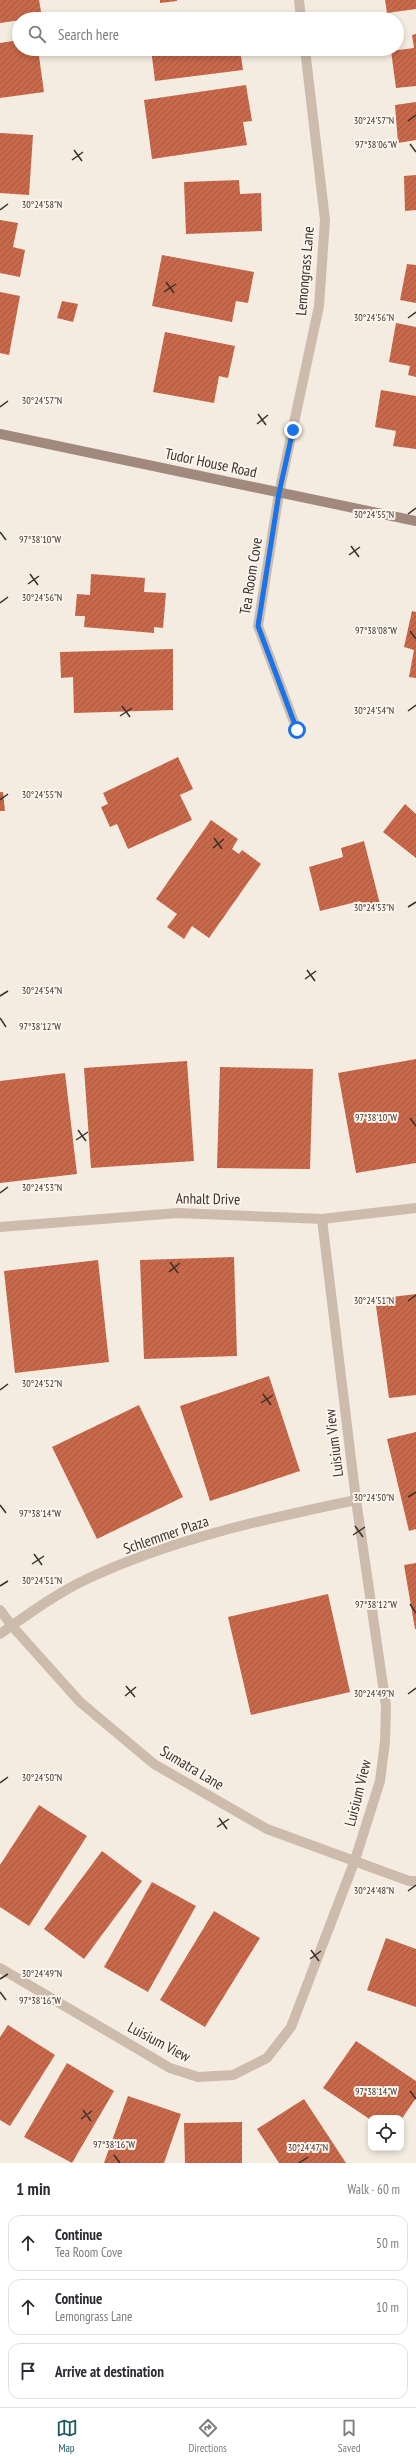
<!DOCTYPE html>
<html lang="en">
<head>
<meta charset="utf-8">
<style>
  body { margin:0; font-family:"PT Sans Narrow",sans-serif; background:#f2f2f3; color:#2b2b33 }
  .controls { position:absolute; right:12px; bottom:12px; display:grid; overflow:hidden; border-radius:8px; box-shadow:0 2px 6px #0003 }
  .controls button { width:36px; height:36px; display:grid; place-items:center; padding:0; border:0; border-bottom:1px solid #e1e1e2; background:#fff; color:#2b2b33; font:20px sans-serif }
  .stop { position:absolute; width:12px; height:12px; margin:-9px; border:3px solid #1a73e8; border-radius:50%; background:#fff }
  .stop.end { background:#1a73e8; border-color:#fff; box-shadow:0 1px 4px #0008 }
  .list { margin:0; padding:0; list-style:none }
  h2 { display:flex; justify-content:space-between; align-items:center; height:52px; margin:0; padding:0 16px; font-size:17px }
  h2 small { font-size:13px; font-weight:400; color:#7c7c81 }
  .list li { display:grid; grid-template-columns:26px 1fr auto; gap:12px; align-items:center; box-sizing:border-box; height:56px; margin:0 8px 8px; padding:0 8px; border:1px solid #e1e1e2; border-radius:12px }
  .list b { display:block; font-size:15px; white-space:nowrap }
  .list p { margin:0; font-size:13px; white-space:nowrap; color:#7c7c81 }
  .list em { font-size:13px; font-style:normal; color:#7c7c81 }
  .icon { flex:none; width:22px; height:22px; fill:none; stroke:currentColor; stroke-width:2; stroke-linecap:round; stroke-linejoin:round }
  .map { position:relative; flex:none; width:416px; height:2163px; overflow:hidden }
  .search { position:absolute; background:#fff; box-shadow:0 2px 6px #0003; left:12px; right:12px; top:12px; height:44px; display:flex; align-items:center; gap:10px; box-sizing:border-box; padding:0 14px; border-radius:22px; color:#7c7c81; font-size:15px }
  .sheet { height:244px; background:#fff }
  nav { display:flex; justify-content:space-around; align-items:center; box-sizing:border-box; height:56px; border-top:1px solid #e1e1e2; background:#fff; font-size:11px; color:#7c7c81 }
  nav a { display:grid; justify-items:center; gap:2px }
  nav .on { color:#1f5a5e }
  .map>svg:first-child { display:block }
  .building { fill:url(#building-hatch) }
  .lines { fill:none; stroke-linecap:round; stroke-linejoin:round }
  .street { stroke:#cdbbac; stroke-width:10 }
  .secondary { stroke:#a18a7d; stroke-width:10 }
  .route { stroke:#1a73e8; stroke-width:5 }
  .ticks { fill:none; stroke:#3b302b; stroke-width:1.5 }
  .labels { text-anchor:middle; stroke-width:4; stroke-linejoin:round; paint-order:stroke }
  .street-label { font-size:15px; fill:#3b302b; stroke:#fbf5ee }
  .ticks-label { font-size:10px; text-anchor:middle; fill:#3b302b; stroke:#fbf5ee; stroke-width:4; stroke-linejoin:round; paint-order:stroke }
</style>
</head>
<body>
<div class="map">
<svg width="416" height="2163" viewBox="0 0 416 2163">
  <defs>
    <pattern id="building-hatch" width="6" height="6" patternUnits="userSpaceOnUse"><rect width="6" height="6" fill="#c8694b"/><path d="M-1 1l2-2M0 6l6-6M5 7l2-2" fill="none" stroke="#a4573f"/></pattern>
  </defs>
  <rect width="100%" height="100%" fill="#f4ebe1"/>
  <path class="building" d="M0 0H39L42 17 0 23Z
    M160 0H177V1L160 3Z
    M385 0H416V9L387 13Z
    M416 34V86L396 88 391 51 414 48 412 35Z
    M19 40V49H38L44 92 0 98V43Z
    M151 49H240L243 70 155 81Z
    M246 85 252 121 243 122 247 145 152 159 144 100Z
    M416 102V140L398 143 395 105Z
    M0 133 33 135 29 195 0 193Z
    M416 175V210L405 211 404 176Z
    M239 180 240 194 261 193 262 231 186 234 184 182Z
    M0 220 18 223 13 247 25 250 20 277 0 273Z
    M162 255 254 272 248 303 236 301 232 322 152 306Z
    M407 264 416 265V303L400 300Z
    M0 292 20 296 9 355 0 353Z
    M62 301 78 304 73 322 57 318Z
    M396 323 416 327V377L408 375 410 366 389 362Z
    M165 332 235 346 228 378 219 376 214 403 153 392Z
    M381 390 416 396V449L393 446 396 431 375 427Z
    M91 574 145 578 144 592 166 593 163 628 154 627V633L84 627 85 616H75L77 594 90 595Z
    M412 611 416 612V678L409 677 414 650 404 647Z
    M173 649V710L74 713 73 677 61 678 60 652Z
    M178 757 193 789 180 795 192 820 128 849 117 824 110 827 101 807 108 804 103 793Z
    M0 792H3L5 811H0Z
    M405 804 416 814V858L383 832Z
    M211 820 238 839 232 849 239 854 242 850 261 864 209 938 192 926 184 939 167 927 177 914 156 899Z
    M364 841 380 904 362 909 360 901 320 911 309 867 343 857 341 848Z
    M416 1059V1163L356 1173 338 1073Z
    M187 1061 194 1161 91 1168 84 1068Z
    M220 1067 313 1069 310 1169 217 1168Z
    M65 1073 77 1174 0 1183V1081Z
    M234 1257 237 1356 144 1359 140 1260Z
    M98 1260 109 1362 15 1373 4 1271Z
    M416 1294V1395L389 1398 375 1299Z
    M269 1376 300 1471 210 1501 180 1406Z
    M139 1405 183 1497 97 1539 52 1447Z
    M416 1432V1529L409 1531 387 1439Z
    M416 1563V1629H415L404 1565Z
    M328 1594 350 1692 251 1715 228 1617Z
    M39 1805 87 1836 29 1926 0 1907V1865Z
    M102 1851 142 1881 84 1959 44 1929Z
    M152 1882 196 1906 148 1992 104 1967Z
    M214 1911 260 1938 205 2027 160 2000Z
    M386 1938 416 1949V2007L367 1990Z
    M8 2025 55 2055 10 2126 0 2120V2037Z
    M356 2041 416 2081V2098L401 2120V2118H371V2120L323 2088Z
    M67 2063 114 2091 72 2163 24 2137Z
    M128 2096 181 2114 164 2163H104Z
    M304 2099 346 2163H279L257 2129Z
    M242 2122V2163H185L184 2123Z"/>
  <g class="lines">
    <path class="street" d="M299 0 301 19
      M297 730 258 626 279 493 319 306 325 220 305 49
      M0 1227 178 1213 322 1219 416 1208
      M0 1610 12 1626 80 1702 154 1764 267 1829 409 1881H416
      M0 1634C27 1615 57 1593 87 1579 172 1539 265 1519 356 1500
      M0 1968 170 2068 198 2077 233 2075 267 2058 291 2027 355 1860 380 1781 385 1742 386 1706 356 1500 322 1219"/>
    <path class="secondary" d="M0 434 416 521"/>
  </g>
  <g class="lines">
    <path class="route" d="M293 430 279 493 258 626 297 730"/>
  </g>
  <path class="ticks" d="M408 121 416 115M410 144 416 152M74 150 82 161M72 160 83 152M0 210 8 204M166 282 174 293M164 292 176 284M408 318 416 312M0 407 8 401M258 414 266 425M257 424 268 415M408 514 416 508M0 532 6 540M351 546 359 557M349 555 360 547M30 574 38 585M28 584 39 576M0 603 8 597M410 631 416 639M122 706 130 717M408 711 416 705M120 716 132 708M0 800 8 794M214 838 222 849M213 848 224 839M408 907 416 902M307 970 315 981M305 979 316 971M0 996 8 991M0 1018 6 1027M410 1118 416 1126M78 1130 86 1141M76 1140 88 1132M0 1193 8 1187M170 1262 178 1273M169 1272 180 1263M408 1301 416 1295M0 1390 8 1384M263 1394 271 1405M261 1403 273 1395M408 1497 416 1492M0 1505 6 1513M355 1526 363 1537M353 1535 365 1527M34 1554 42 1565M32 1564 44 1556M0 1586 8 1581M410 1604 416 1613M126 1686 135 1697M408 1694 416 1688M125 1696 136 1687M0 1783 8 1777M219 1818 227 1829M217 1827 229 1819M408 1891 416 1885M311 1950 319 1961M310 1959 321 1951M0 1979 8 1974M0 1992 6 2000M410 2091 416 2099M83 2110 91 2121M81 2119 92 2111M114 2155 120 2163M299 2163 308 2157"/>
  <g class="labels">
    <g class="street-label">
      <text transform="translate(305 271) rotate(-85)" y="5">Lemongrass Lane</text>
      <text transform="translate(211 463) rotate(12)" y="5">Tudor House Road</text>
      <text transform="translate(251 576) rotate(-81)" y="5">Tea Room Cove</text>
      <text transform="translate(208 1199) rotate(1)" y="5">Anhalt Drive</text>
      <text transform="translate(334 1443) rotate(-97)" y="5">Luisium View</text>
      <text transform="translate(166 1535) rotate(-19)" y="5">Schlemmer Plaza</text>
      <text transform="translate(192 1768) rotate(31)" y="5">Sumatra Lane</text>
      <text transform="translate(358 1793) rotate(-76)" y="5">Luisium View</text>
      <text transform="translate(159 2042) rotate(28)" y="5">Luisium View</text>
    </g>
  </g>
  <g class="ticks-label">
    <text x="374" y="124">30°24'57"N</text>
    <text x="376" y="148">97°38'06"W</text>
    <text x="42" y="208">30°24'58"N</text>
    <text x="374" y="321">30°24'56"N</text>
    <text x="42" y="404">30°24'57"N</text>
    <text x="374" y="518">30°24'55"N</text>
    <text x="40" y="543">97°38'10"W</text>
    <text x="42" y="601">30°24'56"N</text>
    <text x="376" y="634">97°38'08"W</text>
    <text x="374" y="714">30°24'54"N</text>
    <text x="42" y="798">30°24'55"N</text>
    <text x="374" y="911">30°24'53"N</text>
    <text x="42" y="994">30°24'54"N</text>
    <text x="40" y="1030">97°38'12"W</text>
    <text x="376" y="1121">97°38'10"W</text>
    <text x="42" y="1191">30°24'53"N</text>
    <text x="374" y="1304">30°24'51"N</text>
    <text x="42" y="1387">30°24'52"N</text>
    <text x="374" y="1501">30°24'50"N</text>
    <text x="40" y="1517">97°38'14"W</text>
    <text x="42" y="1584">30°24'51"N</text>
    <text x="376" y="1608">97°38'12"W</text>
    <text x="374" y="1697">30°24'49"N</text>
    <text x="42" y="1781">30°24'50"N</text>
    <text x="374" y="1894">30°24'48"N</text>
    <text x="42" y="1977">30°24'49"N</text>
    <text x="40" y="2004">97°38'16"W</text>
    <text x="376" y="2095">97°38'14"W</text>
    <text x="114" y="2148">97°38'16"W</text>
    <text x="308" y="2151">30°24'47"N</text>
  </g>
</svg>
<div class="controls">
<button><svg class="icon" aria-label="locate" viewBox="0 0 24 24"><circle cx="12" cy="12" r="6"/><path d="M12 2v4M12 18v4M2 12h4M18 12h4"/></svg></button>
</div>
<div class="stop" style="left:297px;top:730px"></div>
<div class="stop end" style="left:293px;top:430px"></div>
<div class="search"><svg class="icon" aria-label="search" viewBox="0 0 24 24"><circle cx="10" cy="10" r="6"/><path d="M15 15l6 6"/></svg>Search here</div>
</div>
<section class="sheet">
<h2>1 min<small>Walk · 60 m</small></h2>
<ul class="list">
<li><svg class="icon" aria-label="ahead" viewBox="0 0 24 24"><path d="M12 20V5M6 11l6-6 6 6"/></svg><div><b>Continue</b><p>Tea Room Cove</p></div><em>50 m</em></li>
<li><svg class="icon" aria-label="ahead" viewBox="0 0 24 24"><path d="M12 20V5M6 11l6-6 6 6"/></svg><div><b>Continue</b><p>Lemongrass Lane</p></div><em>10 m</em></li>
<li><svg class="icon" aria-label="arrive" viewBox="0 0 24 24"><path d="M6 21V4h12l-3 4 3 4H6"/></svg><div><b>Arrive at destination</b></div></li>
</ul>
</section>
<nav>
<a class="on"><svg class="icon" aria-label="map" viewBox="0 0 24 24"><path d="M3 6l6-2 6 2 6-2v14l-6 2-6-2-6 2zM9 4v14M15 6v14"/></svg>Map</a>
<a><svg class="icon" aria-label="directions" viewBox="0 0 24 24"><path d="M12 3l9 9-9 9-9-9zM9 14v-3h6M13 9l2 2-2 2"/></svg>Directions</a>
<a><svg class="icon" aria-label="saved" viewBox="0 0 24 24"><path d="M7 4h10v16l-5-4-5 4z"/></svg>Saved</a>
</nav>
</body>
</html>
